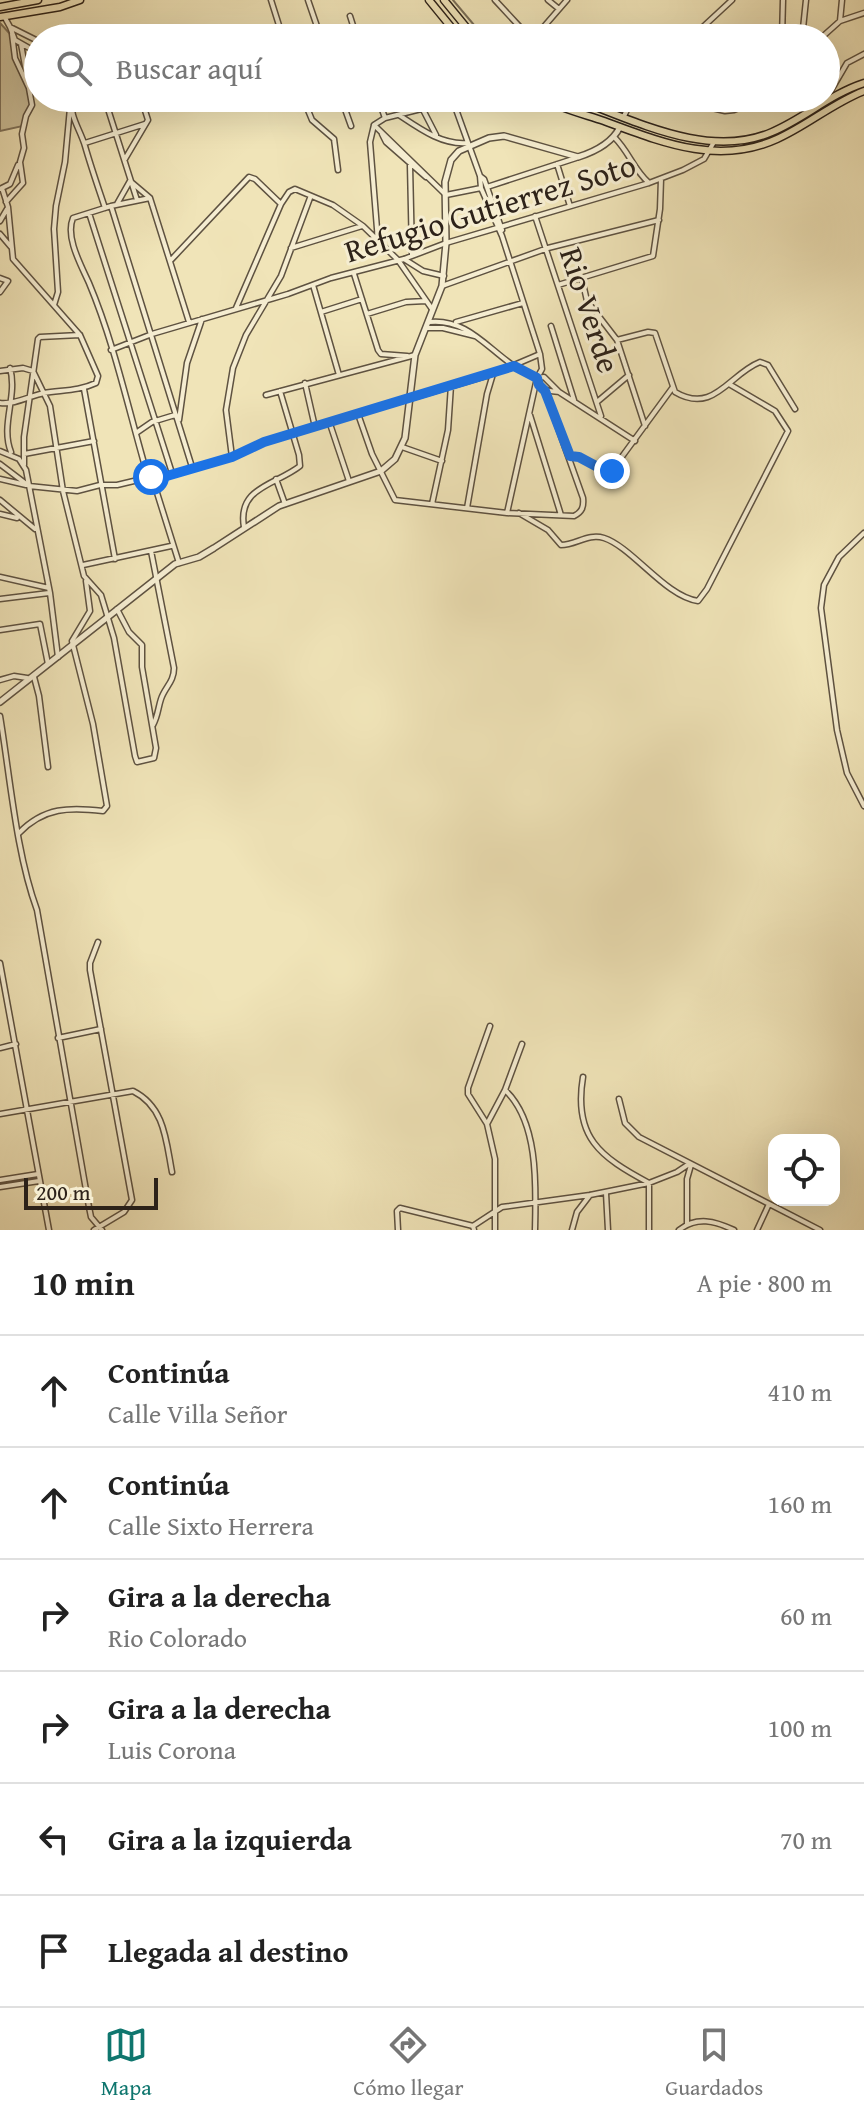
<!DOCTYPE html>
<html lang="es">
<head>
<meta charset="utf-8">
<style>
  body { margin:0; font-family:"Gentium Book Plus",serif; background:#f6f6f6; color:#222 }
  .controls { position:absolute; right:24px; bottom:24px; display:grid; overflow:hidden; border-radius:16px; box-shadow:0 8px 32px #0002 }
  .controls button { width:72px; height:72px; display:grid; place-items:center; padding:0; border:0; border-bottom:2px solid #e0e0e0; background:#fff; color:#222; font:40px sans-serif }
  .scale { position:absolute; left:24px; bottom:20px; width:134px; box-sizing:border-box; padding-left:8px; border:4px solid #2d2219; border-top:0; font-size:22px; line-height:28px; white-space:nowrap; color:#2d2219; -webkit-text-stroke:6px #f5edd1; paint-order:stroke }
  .stop { position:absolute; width:24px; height:24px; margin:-18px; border:6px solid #1a73e8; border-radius:50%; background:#fff }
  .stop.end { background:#1a73e8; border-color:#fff; box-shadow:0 2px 8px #0008 }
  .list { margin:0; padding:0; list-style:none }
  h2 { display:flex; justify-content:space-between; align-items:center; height:104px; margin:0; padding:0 32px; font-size:34px }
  h2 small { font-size:26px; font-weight:400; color:#767676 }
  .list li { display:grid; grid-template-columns:52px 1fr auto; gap:24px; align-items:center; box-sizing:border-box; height:112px; padding:0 32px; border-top:2px solid #e0e0e0 }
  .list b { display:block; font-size:30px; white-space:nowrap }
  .list p { margin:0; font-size:26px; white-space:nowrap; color:#767676 }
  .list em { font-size:26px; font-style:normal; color:#767676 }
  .icon { flex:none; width:44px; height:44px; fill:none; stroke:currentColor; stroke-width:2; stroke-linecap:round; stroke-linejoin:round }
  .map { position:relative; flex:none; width:864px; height:1230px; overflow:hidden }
  .search { position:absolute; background:#fff; box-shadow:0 8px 32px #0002; left:24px; right:24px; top:24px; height:88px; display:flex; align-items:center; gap:20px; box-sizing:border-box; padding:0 28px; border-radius:44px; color:#767676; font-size:30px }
  .sheet { height:776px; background:#fff }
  nav { display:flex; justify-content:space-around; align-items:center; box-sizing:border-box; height:112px; border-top:2px solid #e0e0e0; background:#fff; font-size:22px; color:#767676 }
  nav a { display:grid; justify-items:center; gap:4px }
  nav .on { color:#0f766e }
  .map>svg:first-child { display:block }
  .green { fill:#cfc39d; stroke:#7e725b; stroke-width:2 }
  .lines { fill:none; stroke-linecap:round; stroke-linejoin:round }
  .stream { stroke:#7a6f58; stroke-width:2 }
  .minor-casing { stroke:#5e5241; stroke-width:7 }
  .tertiary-casing { stroke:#5e5241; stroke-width:8 }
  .primary-casing { stroke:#2d2219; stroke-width:9 }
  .minor { stroke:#f5edd1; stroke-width:4 }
  .tertiary { stroke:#f5edd1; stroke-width:5 }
  .primary { stroke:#f0e4b8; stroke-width:6 }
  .route { stroke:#1a73e8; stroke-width:10 }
  .labels { text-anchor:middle; stroke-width:6; stroke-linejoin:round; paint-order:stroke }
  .street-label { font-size:32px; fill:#2d2219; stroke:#f5edd1 }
</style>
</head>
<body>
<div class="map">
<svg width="864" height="1230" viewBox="0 0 864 1230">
  <rect width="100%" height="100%" fill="#f0e4b8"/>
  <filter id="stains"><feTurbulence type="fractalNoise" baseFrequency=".0025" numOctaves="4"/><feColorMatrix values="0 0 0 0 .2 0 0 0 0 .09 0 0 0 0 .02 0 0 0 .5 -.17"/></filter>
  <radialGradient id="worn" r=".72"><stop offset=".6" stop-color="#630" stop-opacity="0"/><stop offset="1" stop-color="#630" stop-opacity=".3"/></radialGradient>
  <path class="green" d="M0 23 11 35 15 58 32 93V105L23 126 0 131Z"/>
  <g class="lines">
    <path class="stream" d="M453 0 485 38
      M592 98 622 109"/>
    <g class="minor-casing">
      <path id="minor" d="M271 0 283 38
        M308 0 321 38
        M495 0 520 27 534 38
        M548 0 559 9
        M4 16 10 27 38 41
        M350 16 357 38
        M840 21 842 0
        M10 27 15 40 38 53
        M12 34 15 58 29 88
        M73 38 99 29 116 38
        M534 38 567 0
        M691 38 732 0
        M782 38 783 0
        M802 38 806 0
        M821 38 840 21 864 13
        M72 98C69 116 80 129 85 146 91 167 98 187 105 208
        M99 98 108 109 137 200
        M303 98 312 120 334 139 338 170
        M341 98 351 126
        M378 98 385 118
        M417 98 436 135
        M621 98C637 111 650 105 668 98
        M669 98 725 111 734 110 763 98
        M826 99 847 63 864 54
        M399 115C420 129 442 145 467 143
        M624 116 633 98
        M374 125 446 195 481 188
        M382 134 386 142 426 177
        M615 138C629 152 634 170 649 183
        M85 143 145 124
        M125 159 148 120 141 98
        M557 164 570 206
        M410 165 412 255
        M480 176 484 179 502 230
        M487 187 576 158
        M2 188 10 184 18 165
        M0 189 2 188 8 207 13 259 80 335 98 376 96 383C79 391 62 390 44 393 30 396 14 405 0 403
        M150 198 111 206 73 218C65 237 81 265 89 283 113 340 127 403 144 463L153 480 179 563
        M6 202 23 183 20 162 24 148 22 134 26 116 32 105 21 44
        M117 204 130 181 150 198 189 322
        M111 206 192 467
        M89 213 172 473
        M535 216 601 416
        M0 221 7 209
        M0 234 11 247
        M378 241 370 142 374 125 385 118 453 101 480 176 481 188 502 236 540 354 542 369 537 378 507 513
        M291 248 362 226
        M404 259 423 271 444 276
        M171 260 249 177 255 179 281 204
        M354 274 378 350 381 354 407 356
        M0 278 8 281 0 292
        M582 279 587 301 617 340 645 426
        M313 285 339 375
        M558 285 653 256 660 209 661 179
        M442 286 548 248 659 220
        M54 305 58 292 54 229 56 206 65 162 70 108
        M236 308 281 204 289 192 295 189 333 205 363 226 398 260 432 309
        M321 312 362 299
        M367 314 406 302 426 301
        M429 322C466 318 486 347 514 366 521 370 530 374 537 378 540 391 548 391 559 392L635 441
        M456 322 523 303
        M551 326 574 400
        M426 328H443L475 336
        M617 340 648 332 655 333 675 392C714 415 729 374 760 362L768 365 795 409
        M111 350 152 334 288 294 331 278 404 259 446 243 649 183 683 170 704 159 714 142
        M10 368C18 396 0 425 11 452
        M0 371 23 368 33 371 50 406 63 491 84 576 101 595 114 638 135 756 137 762 154 758 156 748 142 667V645L129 632 117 609
        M537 378 544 377 559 392
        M305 383 315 427
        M84 389 115 559
        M266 395 415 355
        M597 402 629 375
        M358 414 372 454 395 500 507 513 574 516C582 512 584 507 583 498L545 391
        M530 415 561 515
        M179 420 187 363 202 319
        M330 424 349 481
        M136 433 152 422 175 415
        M402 447 442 461
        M0 451 19 459 26 470 50 593 58 657
        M24 454 94 441
        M570 456 579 457 610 473 673 387
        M232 457 226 410 233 368 246 335 281 276 310 198
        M0 464 29 486 77 491 100 485H117L138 480H153L232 457 264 442 493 374 540 354
        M24 465V437L38 339 40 337 80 335
        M0 479 26 485
        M276 479 285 504
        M0 500 35 529
        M432 504 448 430 451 385
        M467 508 487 394 493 374
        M519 513 548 530 561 545C576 545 588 533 604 538 632 547 666 597 698 601L707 589 788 431 775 411 729 384
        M0 514 17 518
        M244 527C237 487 276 485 300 466L299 455 280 391
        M864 533 839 557 824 585 821 608 837 730 847 773 864 806
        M151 551 174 668C174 682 165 687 161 699 158 708 158 716 153 725
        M83 565 171 546
        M0 577 49 588
        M0 599 49 593
        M0 630 40 624 48 664
        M34 677 39 696 48 767
        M0 680 14 676 27 678
        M0 716C10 776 16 853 37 910L89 1207 91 1217 102 1230
        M19 833C44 807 70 807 103 811L107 806 93 724 72 641 90 611 86 581
        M0 963 49 1230
        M58 1038 101 1029
        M0 1048 16 1044
        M583 1077C573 1137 600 1157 649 1183V1230
        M505 1090C539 1122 536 1187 535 1230
        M619 1099 625 1123 639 1137 820 1230
        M0 1114 133 1091C165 1107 166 1141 172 1172
        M487 1124 468 1094V1088L490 1026
        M0 1180 38 1174
        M0 1187 39 1181
        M606 1193 608 1230
        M687 1224V1179L691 1165
        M473 1226 502 1207 590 1195 649 1183 677 1172 689 1164
        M94 1230 124 1212 132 1200 90 970V963L98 942
        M398 1230 397 1211 400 1208 473 1226 474 1230
        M495 1230V1159L487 1124 505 1090 522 1044
        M572 1230 577 1212 590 1195
        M679 1230C697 1216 715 1221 734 1230
        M757 1230 769 1204"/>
    </g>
    <g class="tertiary-casing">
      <path id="tertiary" d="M0 702 175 564 199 557 214 548 279 506 381 471 395 459 405 438 415 355 442 286 446 243 445 182 451 160 459 151 489 138 504 136 578 157C594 152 612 143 620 127"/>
    </g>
    <g class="primary-casing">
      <path id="primary" d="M429 0 460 38
        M444 0 475 38
        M0 7 38 0
        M0 17 60 7 80 0
        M540 98C560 108 583 114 604 121 661 142 718 166 777 139 808 125 833 103 864 91
        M572 98C634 120 708 160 772 132 805 118 830 94 864 83"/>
    </g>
    <use href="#minor" class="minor"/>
    <use href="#tertiary" class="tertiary"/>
    <use href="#primary" class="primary"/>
  </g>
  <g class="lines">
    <path class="route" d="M151 477 153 480 232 457 264 442 514 366 537 378 539 385 545 391 570 456 579 457 607 472 612 471"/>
  </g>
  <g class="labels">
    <g class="street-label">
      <text transform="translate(490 208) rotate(-17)" y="11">Refugio Gutierrez Soto</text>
      <text transform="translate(590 310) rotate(72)" y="11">Rio Verde</text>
    </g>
  </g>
  <rect width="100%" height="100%" filter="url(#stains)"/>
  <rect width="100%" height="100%" fill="url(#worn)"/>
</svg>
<div class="controls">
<button><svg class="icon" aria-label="locate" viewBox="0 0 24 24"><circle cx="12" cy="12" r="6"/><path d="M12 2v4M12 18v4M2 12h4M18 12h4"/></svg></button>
</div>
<div class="scale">200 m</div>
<div class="stop" style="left:151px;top:477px"></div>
<div class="stop end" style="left:612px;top:471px"></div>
<div class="search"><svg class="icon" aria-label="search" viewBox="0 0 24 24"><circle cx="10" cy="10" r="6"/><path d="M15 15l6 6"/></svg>Buscar aquí</div>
</div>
<section class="sheet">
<h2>10 min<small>A pie · 800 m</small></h2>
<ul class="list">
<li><svg class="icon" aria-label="ahead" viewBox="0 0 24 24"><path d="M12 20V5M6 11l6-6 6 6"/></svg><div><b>Continúa</b><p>Calle Villa Señor</p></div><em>410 m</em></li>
<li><svg class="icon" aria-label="ahead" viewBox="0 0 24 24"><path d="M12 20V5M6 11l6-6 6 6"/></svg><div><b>Continúa</b><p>Calle Sixto Herrera</p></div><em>160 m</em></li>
<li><svg class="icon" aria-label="right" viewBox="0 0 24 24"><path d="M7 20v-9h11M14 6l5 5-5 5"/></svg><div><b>Gira a la derecha</b><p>Rio Colorado</p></div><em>60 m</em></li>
<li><svg class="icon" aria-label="right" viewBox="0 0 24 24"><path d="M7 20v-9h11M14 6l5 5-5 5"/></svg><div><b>Gira a la derecha</b><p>Luis Corona</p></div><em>100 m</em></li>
<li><svg class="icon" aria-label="left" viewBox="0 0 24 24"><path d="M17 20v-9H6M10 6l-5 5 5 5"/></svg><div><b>Gira a la izquierda</b></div><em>70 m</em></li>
<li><svg class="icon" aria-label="arrive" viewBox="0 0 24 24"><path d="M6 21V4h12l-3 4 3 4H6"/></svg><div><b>Llegada al destino</b></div></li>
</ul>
</section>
<nav>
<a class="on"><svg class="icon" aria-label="map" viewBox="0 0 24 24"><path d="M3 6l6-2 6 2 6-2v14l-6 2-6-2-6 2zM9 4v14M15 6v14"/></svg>Mapa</a>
<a><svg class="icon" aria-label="directions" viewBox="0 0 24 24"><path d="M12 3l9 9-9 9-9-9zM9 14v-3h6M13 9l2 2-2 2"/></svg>Cómo llegar</a>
<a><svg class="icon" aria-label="saved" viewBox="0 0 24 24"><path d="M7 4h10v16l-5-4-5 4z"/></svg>Guardados</a>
</nav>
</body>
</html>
